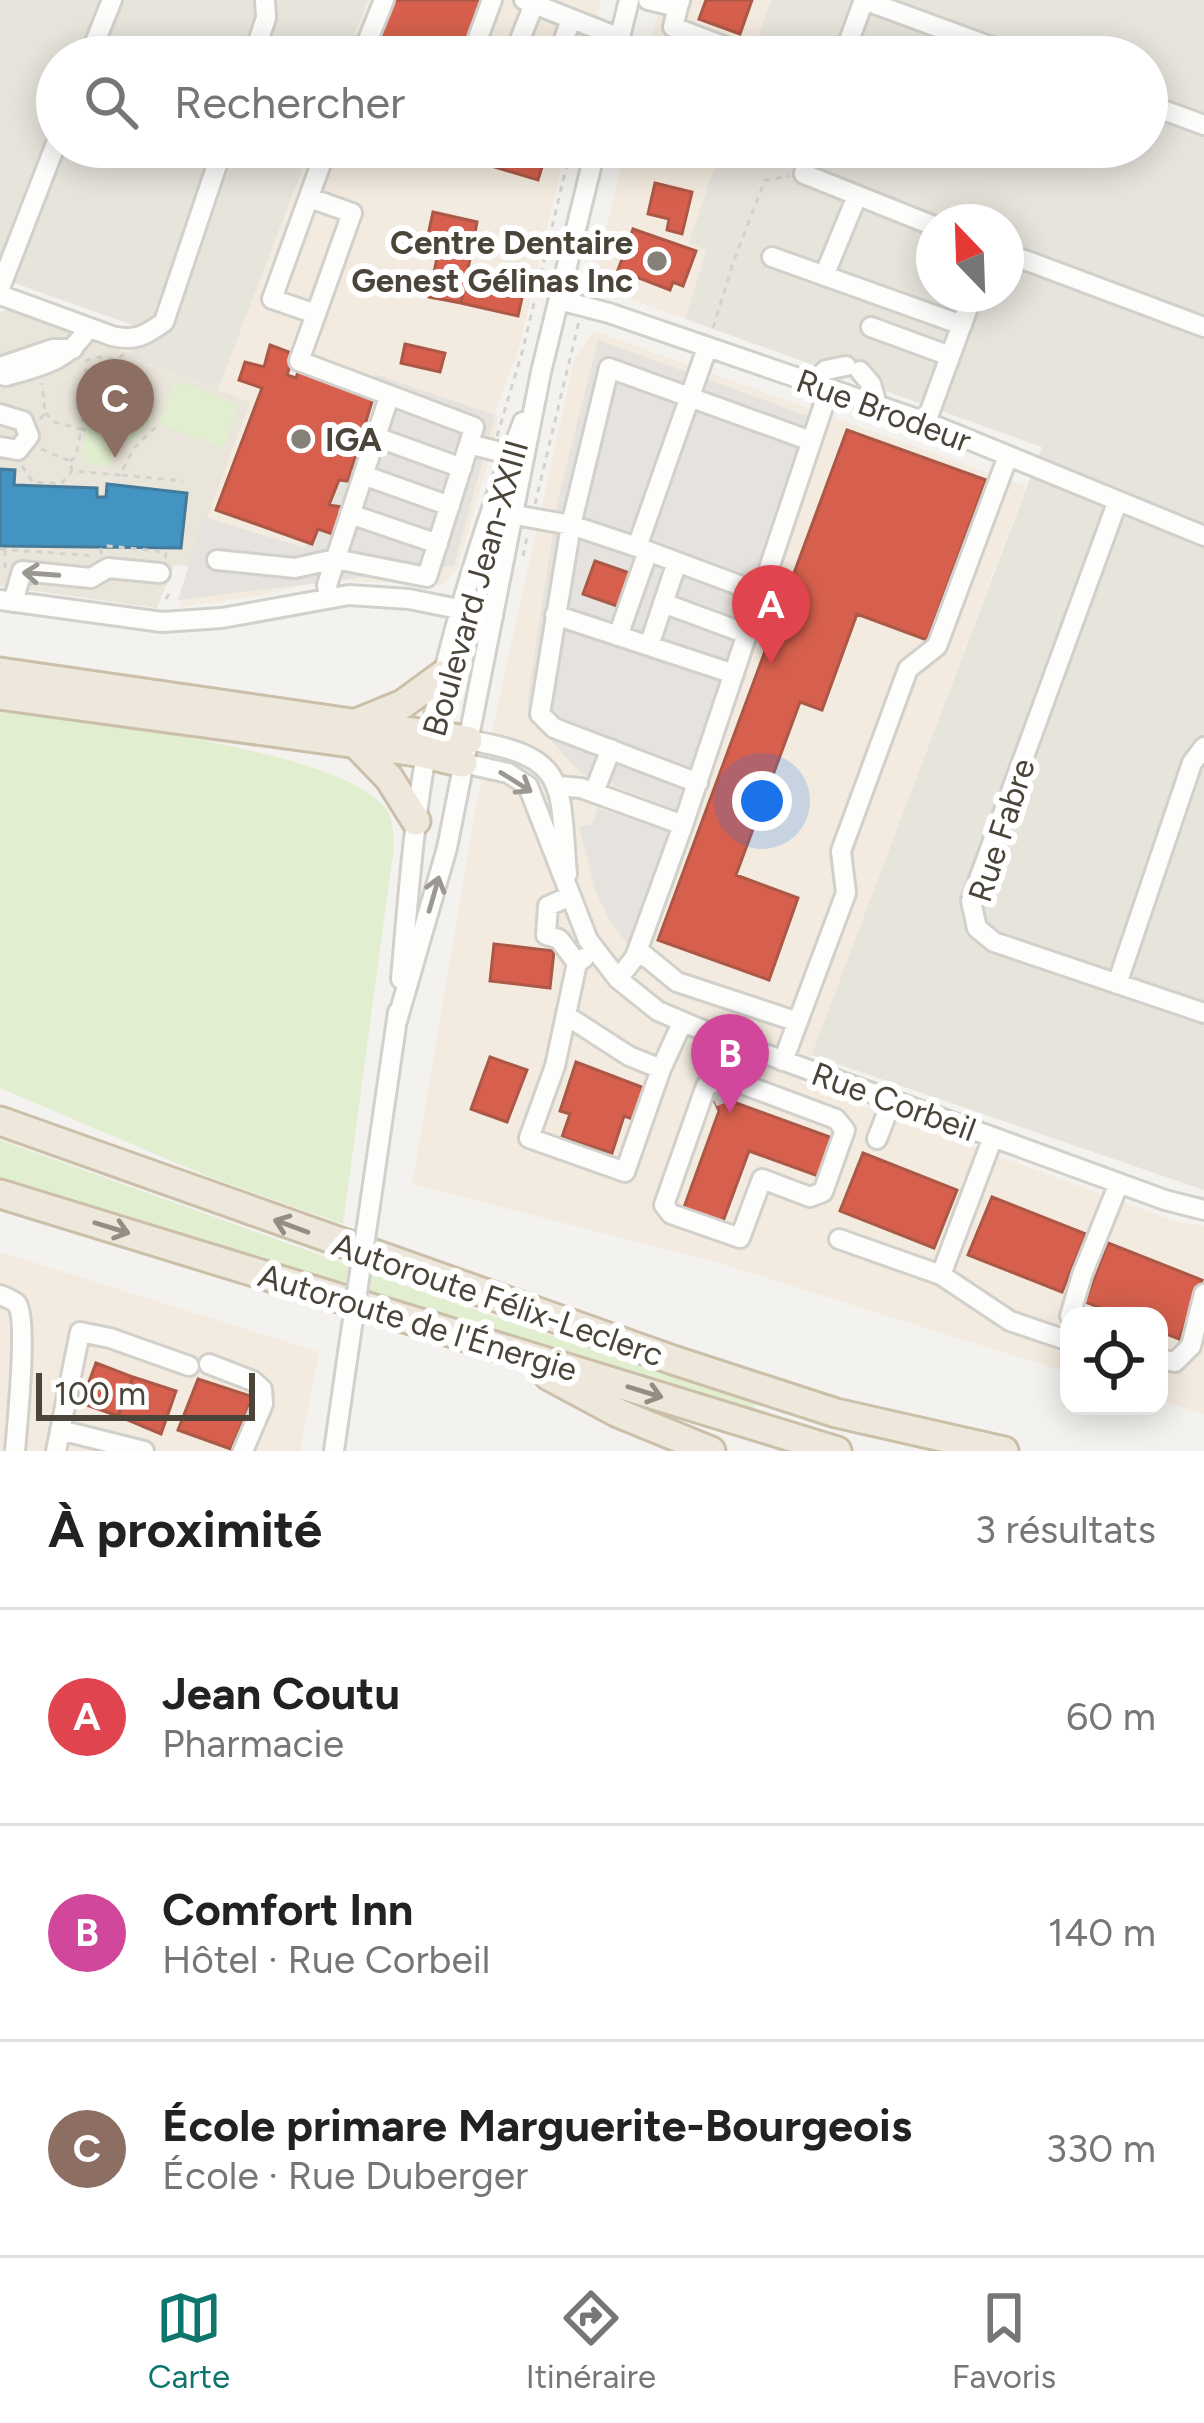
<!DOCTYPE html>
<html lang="fr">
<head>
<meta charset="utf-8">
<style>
  body { margin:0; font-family:Figtree,sans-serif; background:#f2f2f2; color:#222 }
  .controls { position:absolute; right:36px; bottom:36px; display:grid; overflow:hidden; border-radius:24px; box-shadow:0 6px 30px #0003 }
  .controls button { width:108px; height:108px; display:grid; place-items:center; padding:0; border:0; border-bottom:3px solid #e0e0e0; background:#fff; color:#222; font:60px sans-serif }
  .compass { position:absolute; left:916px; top:204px; width:108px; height:108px; border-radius:50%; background:#fff; box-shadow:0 6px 30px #0003; rotate:337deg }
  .scale { position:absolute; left:36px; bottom:30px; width:219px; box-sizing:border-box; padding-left:12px; border:6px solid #4b4439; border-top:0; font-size:33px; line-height:42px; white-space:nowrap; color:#4b4439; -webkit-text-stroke:9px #fff; paint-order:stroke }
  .you { position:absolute; left:762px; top:801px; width:42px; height:42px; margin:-30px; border:9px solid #fff; border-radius:50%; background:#1a73e8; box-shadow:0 0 0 18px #1a73e833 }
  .badge { display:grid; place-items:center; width:78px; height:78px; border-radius:50%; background:#0f766e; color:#fff; font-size:39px; font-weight:700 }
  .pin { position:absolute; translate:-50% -99px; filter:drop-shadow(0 3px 6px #0008) }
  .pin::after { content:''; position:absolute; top:63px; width:42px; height:36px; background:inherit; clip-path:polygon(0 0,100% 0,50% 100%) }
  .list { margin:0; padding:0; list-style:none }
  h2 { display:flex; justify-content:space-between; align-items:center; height:156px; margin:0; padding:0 48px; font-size:51px }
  h2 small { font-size:39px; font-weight:400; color:#767676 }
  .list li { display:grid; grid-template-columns:78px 1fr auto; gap:36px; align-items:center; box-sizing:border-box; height:216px; padding:0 48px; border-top:3px solid #e0e0e0 }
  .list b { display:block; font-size:45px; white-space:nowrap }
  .list p { margin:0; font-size:39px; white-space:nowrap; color:#767676 }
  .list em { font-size:39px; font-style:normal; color:#767676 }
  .icon { flex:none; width:66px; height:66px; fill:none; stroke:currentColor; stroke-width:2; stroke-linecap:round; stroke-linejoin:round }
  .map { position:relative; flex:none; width:1204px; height:1451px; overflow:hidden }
  .search { position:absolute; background:#fff; box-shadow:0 6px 30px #0003; left:36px; right:36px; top:36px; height:132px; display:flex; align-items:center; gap:30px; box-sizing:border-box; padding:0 42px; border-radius:66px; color:#767676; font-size:45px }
  .sheet { height:804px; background:#fff }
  nav { display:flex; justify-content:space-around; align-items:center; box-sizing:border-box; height:168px; border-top:3px solid #e0e0e0; background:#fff; font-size:33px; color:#767676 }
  nav a { display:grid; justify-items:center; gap:6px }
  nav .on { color:#0f766e }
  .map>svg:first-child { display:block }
  .residential { fill:#e7e4dc; fill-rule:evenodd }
  .commercial { fill:#f3ebdf }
  .education { fill:#eae5da }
  .green { fill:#e1eecf }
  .parking { fill:#e6e3df; fill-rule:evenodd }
  .shops { fill:#d6604d; stroke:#ac5847; stroke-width:3 }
  .schools { fill:#4393c3; stroke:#457b9a; stroke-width:3 }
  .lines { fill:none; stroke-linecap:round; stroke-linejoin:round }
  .minor-tunnel { stroke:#d2cfca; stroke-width:18; stroke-dasharray:18 9; stroke-linecap:butt }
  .minor-casing { stroke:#d2d0cb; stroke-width:24 }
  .highway-casing { stroke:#ccbfa9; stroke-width:33 }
  .path { stroke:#d3d2cc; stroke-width:3; stroke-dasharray:6 6; stroke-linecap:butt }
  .minor { stroke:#fdfdfc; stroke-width:18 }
  .highway { stroke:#ede8db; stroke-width:27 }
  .minor-bridge-casing { stroke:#d2d0cb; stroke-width:24; stroke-linecap:butt }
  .minor-bridge { stroke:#fdfdfc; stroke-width:18 }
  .oneway { stroke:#9b9791 }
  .oneway2 { stroke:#948e82 }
  .poi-dot { fill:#868178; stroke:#fff; stroke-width:4.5 }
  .labels { text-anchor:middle; stroke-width:12; stroke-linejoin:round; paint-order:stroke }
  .poi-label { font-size:33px; font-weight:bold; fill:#4b4439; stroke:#fff; text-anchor:end }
  .street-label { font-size:33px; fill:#4b4439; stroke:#fff }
</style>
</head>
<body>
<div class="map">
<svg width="1204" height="1451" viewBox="0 0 1204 1451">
  <rect width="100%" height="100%" fill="#f4f2ee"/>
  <path class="residential" d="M0 0H368L346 57H57V147H311L218 390 131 358 132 325 0 278Z
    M771 0H1204V1190L811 1055 1042 447 685 319 706 251 688 244 721 147H1147V57H751ZM934 222H1006V294H934Z"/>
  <path class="commercial" d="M368 0H601L587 57H346Z
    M661 0H771L751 57H648Z
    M311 147H566L520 345 495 412 499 416 489 459 457 570 443 585 331 580 252 597 179 607 189 566 249 403 218 390Z
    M626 147H721L688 243 706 250 685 319 593 285Z
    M594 331 1026 486 801 1083 1174 1221 1204 1226V1414L1159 1400V1316H1069V1373L716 1262 412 1184 478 795 574 360Z
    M0 1252 319 1352 300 1451H0Z"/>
  <path class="education" d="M8 310 123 351H133L132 359 250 402 189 566 174 565 157 608 0 586V312Z"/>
  <path class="green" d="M175 381 239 404 223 448 159 424Z
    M101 392 135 402 153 416 134 440 122 443 114 423 90 417Z
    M87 425H105L116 445 108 466 88 464 81 456Z
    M0 709C79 722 343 748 387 810 393 819 393 835 394 846L343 1224 212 1178 0 1088Z
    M0 1140 437 1297 755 1404 756 1415 0 1181Z"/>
  <path class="parking" d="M598 340 811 417 751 593 756 606 680 811 581 773 539 728 527 704 558 499ZM595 561 634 574 623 608 583 594Z
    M375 374 495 415 454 566 178 600 204 517 305 548Z
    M597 808 671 833 630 947 611 923 595 890 579 826 592 825Z"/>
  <path class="shops" d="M394 0H486L469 49 456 45 452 57H374Z
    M706 0H752L740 34 699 19Z
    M493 147 547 151 538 180 488 165Z
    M655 183 692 192 682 234 667 230 669 219 648 214Z
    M433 212 477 222 473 244 428 235Z
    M633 229 696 251 683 286 673 282 670 290 618 270Z
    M441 238 473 244 461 303 429 297Z
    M467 272 525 284 518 316 461 303Z
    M405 344 445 353 440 372 401 363Z
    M270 345 294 354 287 375 296 378 298 372 373 398 348 481 339 480 329 505 342 507 333 534 318 529 312 544 216 510 262 388 239 380 245 362 264 367Z
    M847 430 986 480 927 640 857 614 822 710 800 702 736 875 798 898 769 980 658 940Z
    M595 561 635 575 623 608 583 594Z
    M494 944 554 951 550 988 490 981Z
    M490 1057 527 1070 507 1122 471 1109Z
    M576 1062 644 1088 633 1119 624 1116 612 1153 562 1137 570 1114 560 1111Z
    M727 1084 736 1103 835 1139 821 1177 749 1151 722 1224 683 1210 719 1111 710 1091Z
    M863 1153 957 1190 934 1248 840 1211Z
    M992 1197 1086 1234 1062 1292 968 1255Z
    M1108 1243 1202 1280 1179 1339 1159 1331V1316H1121L1085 1302Z
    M96 1363 133 1377 118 1416 81 1403Z
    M133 1377 176 1391 161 1434 118 1416Z
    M198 1379 253 1397 231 1449 178 1430Z"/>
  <path class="schools" d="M0 469 15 470 14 485 97 488V497H106L107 484 187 493 181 548 0 546Z"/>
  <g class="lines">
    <path class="minor-tunnel" d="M713 1098 730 1091"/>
    <g class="minor-casing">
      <path id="minor" d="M524 0 620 38
        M648 0 678 7 680 1
        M864 0 1019 57
        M678 7 673 27 731 49
        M89 57 112 0
        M253 57 266 18 265 0
        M361 57 384 0
        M471 57 492 0
        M513 57 534 4
        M558 57 571 19
        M615 57 629 0
        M843 57 864 0
        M1147 104 1204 125
        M327 147 272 299 316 314 299 361 474 427 469 444 520 457
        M810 147 804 174 934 226
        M310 198 352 213 316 314
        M1006 253 1204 327
        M772 257 962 325
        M824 276 857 196
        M0 288 57 141
        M0 295 112 336C135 342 146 335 164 322L223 147
        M559 300 609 313 926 422 1204 536
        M871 327 950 356
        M0 367 53 349H73
        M860 371 871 384 877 405
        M0 375 6 376C41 366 69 361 88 328
        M812 383 826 370 846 366
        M0 414 23 421 29 436 18 450 0 447
        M926 422 973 294
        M376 437 462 468
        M363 475 450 506
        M1117 503 971 901 977 928 994 942 1204 1013
        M350 514 438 544
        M515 515 571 525 637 547 707 348
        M637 547 760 593
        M217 560 295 568 335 559 427 577 469 444
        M329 598 327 585 389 397
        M0 600 162 622 222 618 349 595 409 599 493 616
        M13 602 22 571 91 578 108 568 160 573
        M663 603 747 634
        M555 615 734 674
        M618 636 648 551
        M649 646 677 562
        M468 740C570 757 559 782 567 874
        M463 763 508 773 528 786 588 940 618 979 658 1011 719 1037 1165 1200 1204 1210
        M698 783 554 728 540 714 571 525 609 368 811 441
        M557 786 581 788 683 825
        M594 792 611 749
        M568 897 548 906 546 935 559 939 577 963 584 958
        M638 950 677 982 798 1022
        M577 963 555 1066 529 1138 625 1172 661 1069
        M401 979C408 902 413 825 427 749 448 638 483 528 523 422
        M618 979 635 957 683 825 829 389
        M1117 984 1192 763 1204 747
        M567 1016 629 1056 661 1069 682 1023
        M397 1021 447 848 541 372 596 147
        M783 1061 846 893 841 851 908 669 937 646 1008 456
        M726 1078 836 1119 845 1130 823 1192 810 1197 762 1179 740 1238 671 1214 664 1205 706 1086Z
        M877 1139 892 1100
        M370 1205 398 1012
        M839 1239 941 1275 1010 1321 1063 1339
        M941 1275 993 1137
        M0 1295C5 1297 14 1300 17 1304 28 1320 17 1427 15 1451
        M1070 1316 1082 1275 1119 1183
        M1159 1359 1175 1362 1191 1346 1204 1294
        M209 1364 253 1381 262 1389 263 1404 243 1451
        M60 1430 144 1451
        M56 1451 80 1332 110 1338 189 1366
        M334 1451 348 1353"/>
    </g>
    <g class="highway-casing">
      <path id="highway" d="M0 672 468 740
        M0 695 417 752 463 763
        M359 722 403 704 444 674
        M357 745 389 778 416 821
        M0 1121 673 1360 836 1413 1004 1451
        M0 1194 837 1451
        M549 1376 618 1413 711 1451"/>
    </g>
    <path class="path" d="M713 328 734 260 765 180 790 176
      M85 361 99 357 117 360 125 353
      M45 413 55 422 81 429 90 386 84 364
      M40 419 45 413 42 383
      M497 436 523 349 571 147
      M41 449 70 461 72 471 120 475 134 448 159 424
      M70 461 76 457 81 429 86 430
      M22 466 33 482 61 484 71 472
      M122 475 183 481
      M535 504 579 321
      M0 549 94 556
      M101 554V548L108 546 166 552 165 560
      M523 556 527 537
      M5 568V546
      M166 599 169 594"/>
    <use href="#minor" class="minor"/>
    <use href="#highway" class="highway"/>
    <g class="minor-bridge-casing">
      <path id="minor-bridge" d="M348 1353 370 1205"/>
    </g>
    <use href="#minor-bridge" class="minor-bridge"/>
  </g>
  <defs><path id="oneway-shaft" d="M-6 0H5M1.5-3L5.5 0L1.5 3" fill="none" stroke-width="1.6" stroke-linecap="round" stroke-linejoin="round" transform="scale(3)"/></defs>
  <g class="oneway">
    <use href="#oneway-shaft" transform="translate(41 574) rotate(-176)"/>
    <use href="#oneway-shaft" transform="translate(516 782) rotate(32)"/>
    <use href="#oneway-shaft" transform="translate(434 894) rotate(-74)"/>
  </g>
  <g class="oneway2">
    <use href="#oneway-shaft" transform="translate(291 1226) rotate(-160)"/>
    <use href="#oneway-shaft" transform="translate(112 1228) rotate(17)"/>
    <use href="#oneway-shaft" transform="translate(645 1392) rotate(17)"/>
  </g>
  <g class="poi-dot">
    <circle cx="657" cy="261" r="12"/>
    <circle cx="301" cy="439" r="12"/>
  </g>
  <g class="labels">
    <g class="poi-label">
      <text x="633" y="254">Centre Dentaire<tspan x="633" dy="38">Genest Gélinas Inc</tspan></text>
      <text x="325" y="451" text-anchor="start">IGA</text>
    </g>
    <g class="street-label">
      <text transform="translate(884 410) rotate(20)" y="12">Rue Brodeur</text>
      <text transform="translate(475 588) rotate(-74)" y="12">Boulevard Jean-XXIII</text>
      <text transform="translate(1001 830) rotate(-72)" y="12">Rue Fabre</text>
      <text transform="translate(894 1101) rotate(20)" y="12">Rue Corbeil</text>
      <text transform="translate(498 1299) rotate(19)" y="12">Autoroute Félix-Leclerc</text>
      <text transform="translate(418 1322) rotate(17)" y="12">Autoroute de l'Énergie</text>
    </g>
  </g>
</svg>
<div class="controls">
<button><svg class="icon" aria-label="locate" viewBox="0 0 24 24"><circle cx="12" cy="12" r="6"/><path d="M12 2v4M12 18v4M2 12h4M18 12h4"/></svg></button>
</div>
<svg class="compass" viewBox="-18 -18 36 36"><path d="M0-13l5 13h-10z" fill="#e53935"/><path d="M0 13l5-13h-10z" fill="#767676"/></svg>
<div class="scale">100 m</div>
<div class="you"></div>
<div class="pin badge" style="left:771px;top:664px;background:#e0444e">A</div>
<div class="pin badge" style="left:730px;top:1113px;background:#d1479c">B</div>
<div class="pin badge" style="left:115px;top:458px;background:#8d6e63">C</div>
<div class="search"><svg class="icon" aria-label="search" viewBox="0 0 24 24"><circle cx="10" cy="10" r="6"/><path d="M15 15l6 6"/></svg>Rechercher</div>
</div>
<section class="sheet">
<h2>À proximité<small>3 résultats</small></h2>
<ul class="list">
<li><span class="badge" style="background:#e0444e">A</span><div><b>Jean Coutu</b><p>Pharmacie</p></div><em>60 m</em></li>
<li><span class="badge" style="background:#d1479c">B</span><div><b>Comfort Inn</b><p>Hôtel · Rue Corbeil</p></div><em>140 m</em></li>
<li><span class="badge" style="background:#8d6e63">C</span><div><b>École primare Marguerite-Bourgeois</b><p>École · Rue Duberger</p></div><em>330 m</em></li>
</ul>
</section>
<nav>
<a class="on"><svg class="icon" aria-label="map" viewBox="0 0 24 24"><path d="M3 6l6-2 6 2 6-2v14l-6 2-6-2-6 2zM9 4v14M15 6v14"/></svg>Carte</a>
<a><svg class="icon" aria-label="directions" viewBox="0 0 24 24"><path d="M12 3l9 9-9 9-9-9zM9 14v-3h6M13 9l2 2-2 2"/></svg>Itinéraire</a>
<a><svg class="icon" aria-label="saved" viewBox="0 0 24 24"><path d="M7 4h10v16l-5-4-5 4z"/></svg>Favoris</a>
</nav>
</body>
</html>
